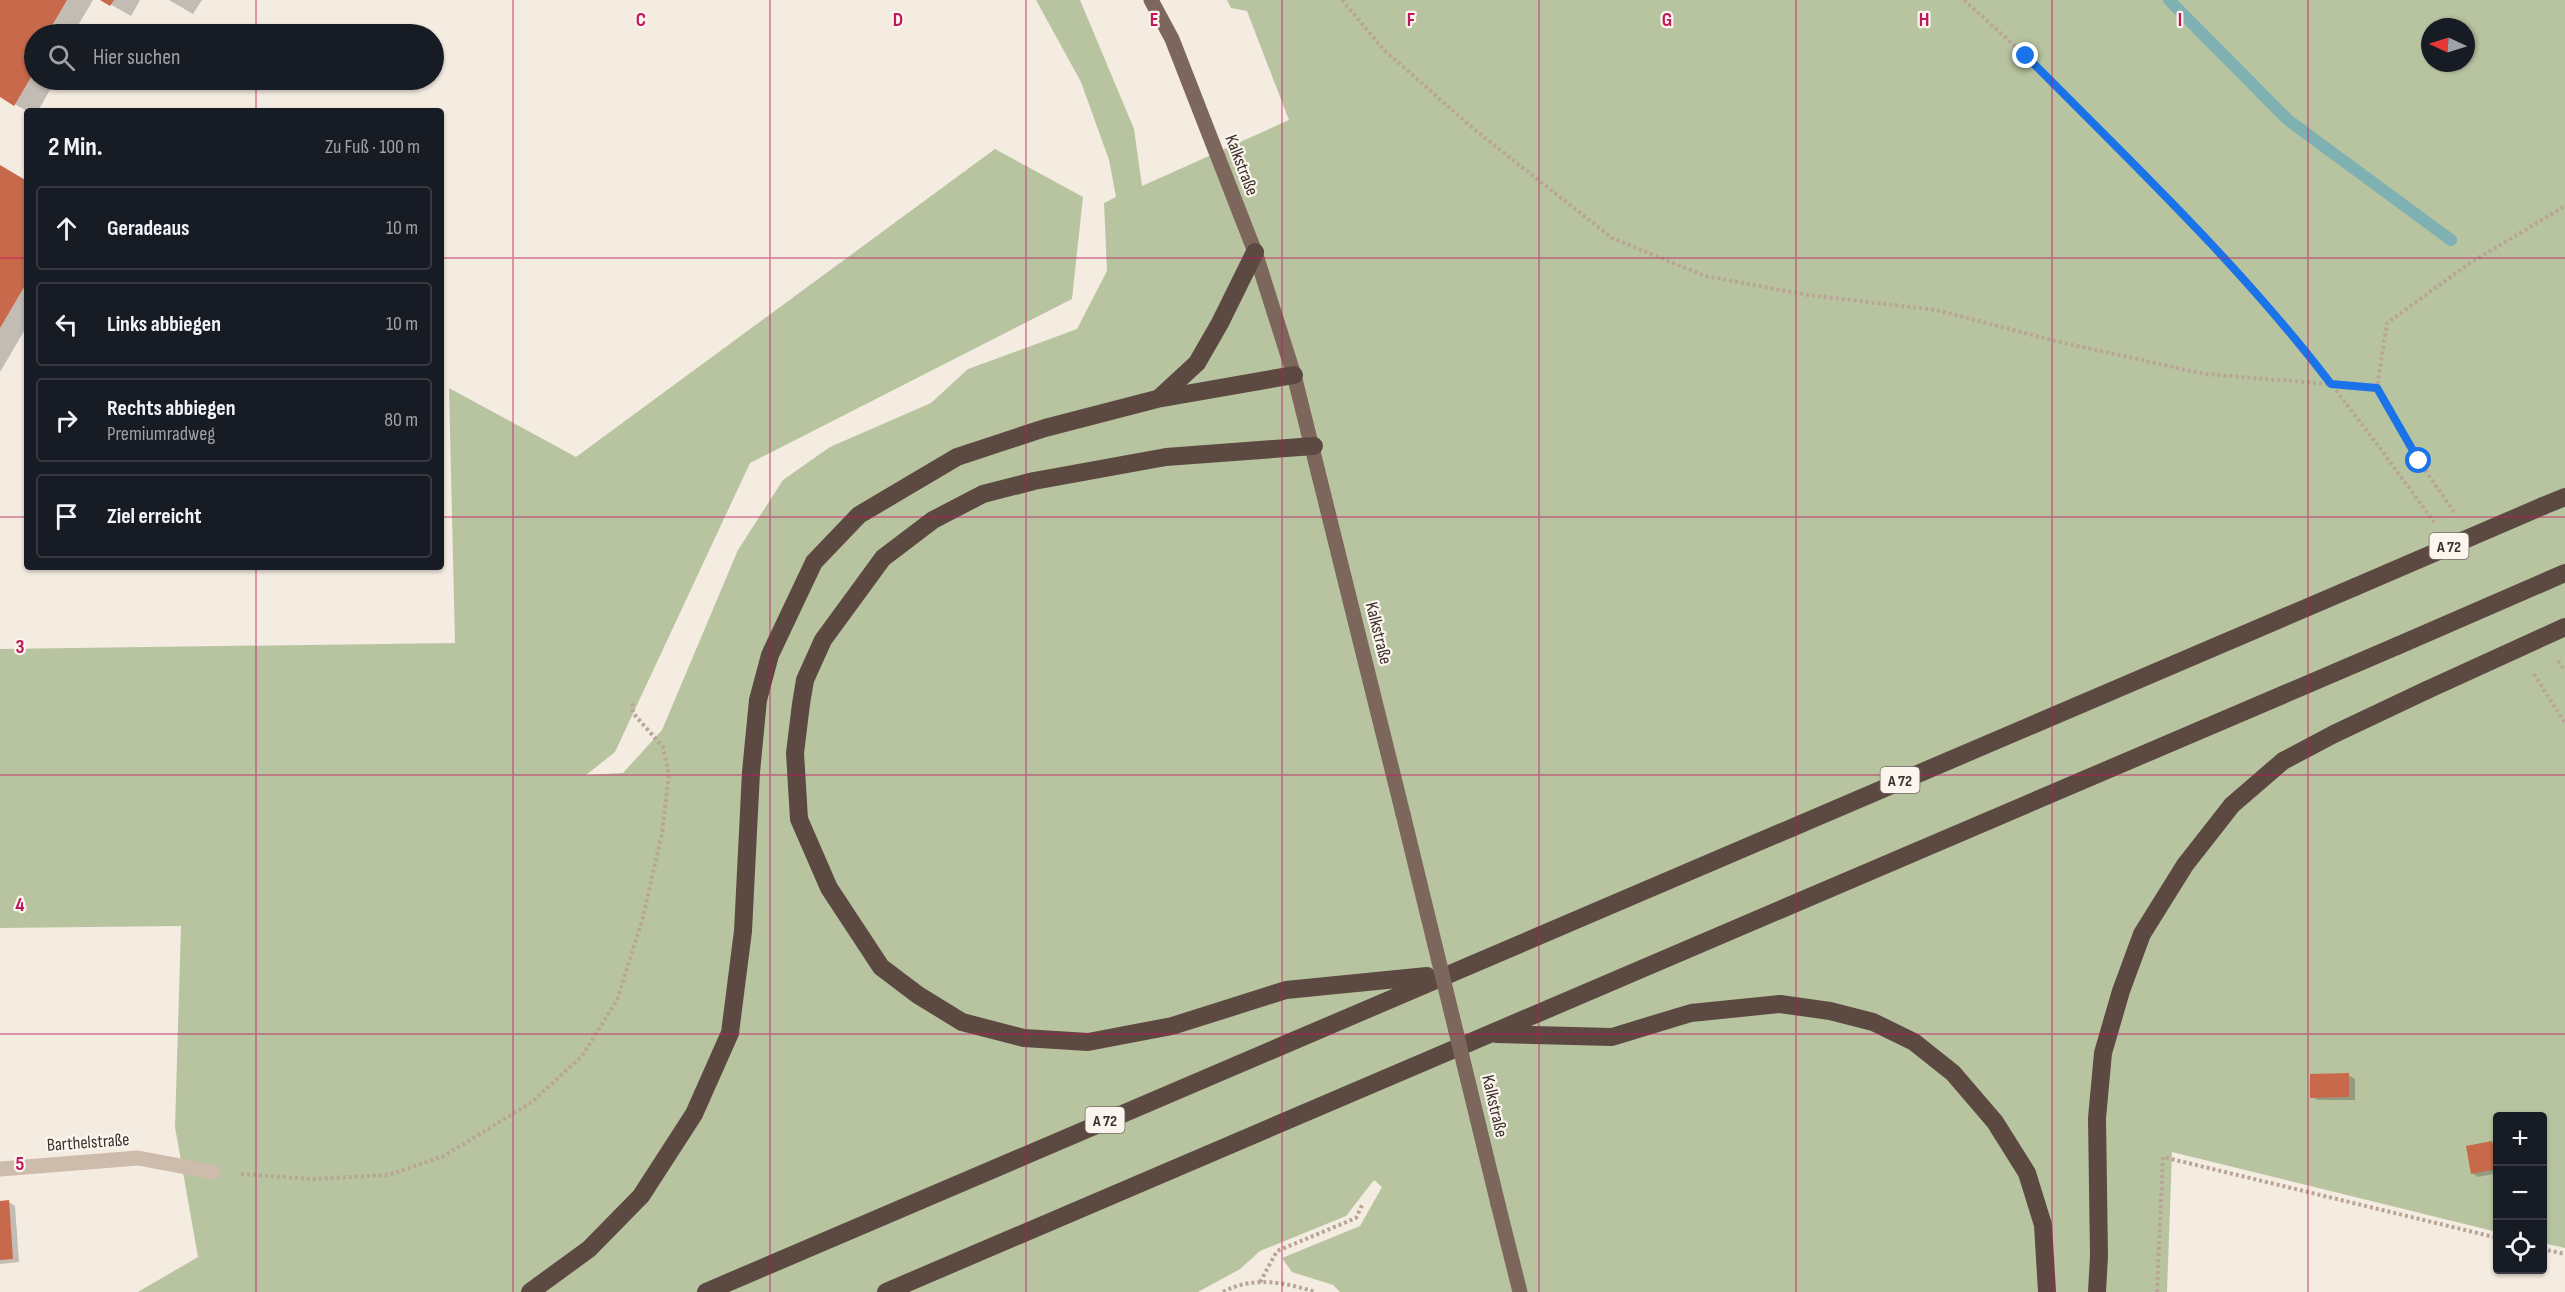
<!DOCTYPE html>
<html lang="de">
<head>
<meta charset="utf-8">
<style>
  body { margin:0; font-family:"Sofia Sans Condensed",sans-serif; background:#242831; color:#f1f3f6 }
  .controls { position:absolute; right:18px; bottom:18px; display:grid; overflow:hidden; border-radius:6px; box-shadow:0 2px 4px #0004 }
  .controls button { width:54px; height:54px; display:grid; place-items:center; padding:0; border:0; border-bottom:2px solid #363941; background:#171b24; color:#f1f3f6; font:30px sans-serif }
  .compass { position:absolute; left:2421px; top:18px; width:54px; height:54px; border-radius:50%; background:#171b24; box-shadow:0 2px 4px #0004; rotate:274deg }
  .stop { position:absolute; width:18px; height:18px; margin:-14px; border:4px solid #1a73e8; border-radius:50%; background:#fff }
  .stop.end { background:#1a73e8; border-color:#fff; box-shadow:0 2px 6px #0008 }
  .list { margin:0; padding:0; list-style:none }
  h2 { display:flex; justify-content:space-between; align-items:center; height:78px; margin:0; padding:0 24px; font-size:26px }
  h2 small { font-size:20px; font-weight:400; color:#9ea1a6 }
  .list li { display:grid; grid-template-columns:39px 1fr auto; gap:18px; align-items:center; box-sizing:border-box; height:84px; margin:0 12px 12px; padding:0 12px; border:2px solid #363941; border-radius:6px }
  .list b { display:block; font-size:22px; white-space:nowrap }
  .list p { margin:0; font-size:20px; white-space:nowrap; color:#9ea1a6 }
  .list em { font-size:20px; font-style:normal; color:#9ea1a6 }
  .icon { flex:none; width:33px; height:33px; fill:none; stroke:currentColor; stroke-width:2; stroke-linecap:round; stroke-linejoin:round }
  .map { position:relative; flex:none; width:2565px; height:1292px; overflow:hidden }
  .search { position:absolute; background:#171b24; box-shadow:0 2px 4px #0004; left:24px; top:24px; width:420px; height:66px; display:flex; align-items:center; gap:15px; box-sizing:border-box; padding:0 21px; border-radius:33px; color:#9ea1a6; font-size:22px }
  .panel { position:absolute; background:#171b24; box-shadow:0 2px 4px #0004; left:24px; top:108px; width:420px; height:462px; border-radius:6px }
  .map>svg:first-child { display:block }
  .green { fill:#b8c4a0; fill-rule:evenodd }
  .shadow { fill:#0003 }
  .lines { fill:none; stroke-linecap:round; stroke-linejoin:round }
  .stream { stroke:#7fb0b2; stroke-width:12 }
  .building { fill:#c8694b }
  .path { stroke:#b9a596; stroke-width:4; stroke-dasharray:3 3; stroke-linecap:butt }
  .minor { stroke:#cdbbac; stroke-width:15 }
  .major { stroke:#7d675c; stroke-width:15 }
  .highway { stroke:#5c4a42; stroke-width:18 }
  .major-bridge { stroke:#7d675c; stroke-width:15 }
  .highway-bridge { stroke:#5c4a42; stroke-width:18 }
  .route { stroke:#1a73e8; stroke-width:8 }
  .grid { fill:none; stroke:#c2185b; stroke-width:1.5; stroke-opacity:0.55 }
  .labels { text-anchor:middle; stroke-width:4.5; stroke-linejoin:round; paint-order:stroke }
  .shield { fill:#fbf5ee; stroke:#756b66; stroke-width:1.5 }
  .shield-label { font-size:16px; font-weight:bold; fill:#3b302b }
  .street-label { font-size:18px; fill:#3b302b; stroke:#fbf5ee }
  .grid-label { font-size:20px; text-anchor:middle; font-weight:bold; fill:#c2185b; stroke:#fbf5ee; stroke-width:4.5; stroke-linejoin:round; paint-order:stroke }
</style>
</head>
<body>
<div class="map">
<svg width="2565" height="1292" viewBox="0 0 2565 1292">
  <rect width="100%" height="100%" fill="#f4ebe1"/>
  <path class="green" d="M1036 0H1080L1134 129 1142 186 1289 120 1247 11 1231 8 1227 0H2565V1248L2543 1243 2542 1116H2498L2497 1232 2172 1152 2167 1292H1340L1333 1285 1292 1272 1282 1258 1360 1226 1382 1187 1374 1180 1346 1216 1260 1251 1240 1269 1198 1292H138L198 1257 175 1127 181 926 0 928V649L455 643 449 388 576 457 995 149 1083 197 1072 299 750 463 615 752 586 775 623 773 662 730 738 550 783 480 830 447 931 403 968 369 1077 329 1107 271 1104 203 1116 197 1109 160 1081 82ZM2430 27H2466V63H2430Z"/>
  <path class="shadow" d="M0 0H93L73 34H34V80L55 81 38 111H27L0 96Z
    M103 0H140L131 16Z
    M169 0H202L193 14Z
    M0 167 27 183V326L0 372Z
    M2348 1075 2355 1079V1100H2318L2312 1097Z
    M2492 1143 2498 1146V1173L2478 1177 2472 1173Z
    M9 1202 15 1206 19 1262 0 1264V1203Z"/>
  <g class="lines">
    <path class="stream" d="M2169 0 2288 120 2451 240"/>
  </g>
  <path class="building" d="M0 0H67L47 34H34V56L30 64 34 67V72L14 106 0 97Z
    M100 0H114L110 6Z
    M0 165 27 181V282L0 328Z
    M2349 1073V1097L2310 1098V1074Z
    M2492 1141 2497 1169 2471 1174 2466 1146Z
    M9 1200 13 1259 0 1260V1201Z"/>
  <g class="lines">
    <path class="path" d="M1342 0 1384 50 1475 130 1612 238 1705 276 1808 295 1936 310 2064 343 2205 374 2377 388
      M1964 0 2026 56 2205 236 2285 324 2377 444 2434 522
      M2454 512 2419 461 2377 388 2387 323 2470 263 2565 206
      M2558 661 2565 671
      M2534 674 2565 723
      M241 1174 312 1179 388 1175 444 1156 532 1102 582 1056 617 1000 642 921 662 833 669 774 663 747 633 713 632 702
      M2542 1249 2565 1254
      M1260 1282 1277 1251 1356 1218 1363 1203
      M1223 1292C1252 1276 1285 1282 1315 1292
      M2157 1292 2163 1157 2498 1238"/>
    <path class="minor" d="M0 1169 138 1158 213 1172"/>
    <path class="major" d="M1151 0 1172 39 1255 252 1294 375 1403 814
      M1498 1204 1520 1292"/>
    <path class="highway" d="M1158 399 1197 363 1220 323 1255 252
      M1314 446 1166 457 1034 481 983 494 933 520 883 558 823 640 805 680 801 704 795 753 799 819 829 888 881 967 918 995 962 1022 1024 1038 1088 1042 1172 1026 1286 990 1427 976
      M2543 506 2565 497
      M1496 1034 1612 1037 1691 1013 1780 1004 1830 1011 1873 1022 1914 1042 1953 1073 1995 1122 2027 1173 2043 1225 2047 1292
      M530 1292 589 1249 641 1196 694 1114 730 1033 743 931 751 772 758 700 770 655 814 562 859 515 957 457 1045 428 1157 399 1294 375
      M706 1292 2355 587
      M886 1292 2397 646
      M2097 1292 2099 1256 2097 1118 2103 1053 2121 991 2142 934 2185 865 2232 805 2283 761 2334 734 2427 690"/>
    <path class="major-bridge" d="M1403 814 1498 1204"/>
    <path class="highway-bridge" d="M2355 587 2543 506
      M2397 646 2565 573
      M2427 690 2565 627"/>
  </g>
  <g class="lines">
    <path class="route" d="M2026 56C2131 162 2240 265 2331 384L2377 388 2419 461"/>
  </g>
  <path class="grid" d="M256 0V34M513 0V1292M770 0V1292M1026 0V1292M1282 0V1292M1539 0V1292M1796 0V1292M2052 0V1292M2308 0V1292M256 80V111M0 258H27M441 258H2565M0 517H27M441 517H2565M256 567V1292M0 775H2565M0 1034H2565"/>
  <g class="labels">
    <g class="shield">
      <rect x="2429.5" y="533" width="39" height="26" rx="4.5"/>
      <rect x="1880.5" y="767" width="39" height="26" rx="4.5"/>
      <rect x="1085.5" y="1107" width="39" height="26" rx="4.5"/>
    </g>
    <g class="shield-label">
      <text x="2449" y="552">A 72</text>
      <text x="1900" y="786">A 72</text>
      <text x="1105" y="1126">A 72</text>
    </g>
    <g class="street-label">
      <text transform="translate(1242 165) rotate(69)" y="6">Kalkstraße</text>
      <text transform="translate(1379 633) rotate(76)" y="6">Kalkstraße</text>
      <text transform="translate(1495 1106) rotate(77)" y="6">Kalkstraße</text>
      <text transform="translate(88 1142) rotate(-4)" y="6">Barthelstraße</text>
    </g>
  </g>
  <g class="grid-label">
    <text x="641" y="26">C</text>
    <text x="898" y="26">D</text>
    <text x="1154" y="26">E</text>
    <text x="1411" y="26">F</text>
    <text x="1667" y="26">G</text>
    <text x="1924" y="26">H</text>
    <text x="2180" y="26">I</text>
    <text x="20" y="653">3</text>
    <text x="20" y="911">4</text>
    <text x="20" y="1170">5</text>
  </g>
</svg>
<div class="controls">
<button>+</button>
<button>−</button>
<button><svg class="icon" aria-label="locate" viewBox="0 0 24 24"><circle cx="12" cy="12" r="6"/><path d="M12 2v4M12 18v4M2 12h4M18 12h4"/></svg></button>
</div>
<svg class="compass" viewBox="-18 -18 36 36"><path d="M0-13l5 13h-10z" fill="#e53935"/><path d="M0 13l5-13h-10z" fill="#9ea1a6"/></svg>
<div class="stop" style="left:2419px;top:461px"></div>
<div class="stop end" style="left:2026px;top:56px"></div>
<div class="search"><svg class="icon" aria-label="search" viewBox="0 0 24 24"><circle cx="10" cy="10" r="6"/><path d="M15 15l6 6"/></svg>Hier suchen</div>
<section class="panel">
<h2>2 Min.<small>Zu Fuß · 100 m</small></h2>
<ul class="list">
<li><svg class="icon" aria-label="ahead" viewBox="0 0 24 24"><path d="M12 20V5M6 11l6-6 6 6"/></svg><div><b>Geradeaus</b></div><em>10 m</em></li>
<li><svg class="icon" aria-label="left" viewBox="0 0 24 24"><path d="M17 20v-9H6M10 6l-5 5 5 5"/></svg><div><b>Links abbiegen</b></div><em>10 m</em></li>
<li><svg class="icon" aria-label="right" viewBox="0 0 24 24"><path d="M7 20v-9h11M14 6l5 5-5 5"/></svg><div><b>Rechts abbiegen</b><p>Premiumradweg</p></div><em>80 m</em></li>
<li><svg class="icon" aria-label="arrive" viewBox="0 0 24 24"><path d="M6 21V4h12l-3 4 3 4H6"/></svg><div><b>Ziel erreicht</b></div></li>
</ul>
</section>
</div>
</body>
</html>
